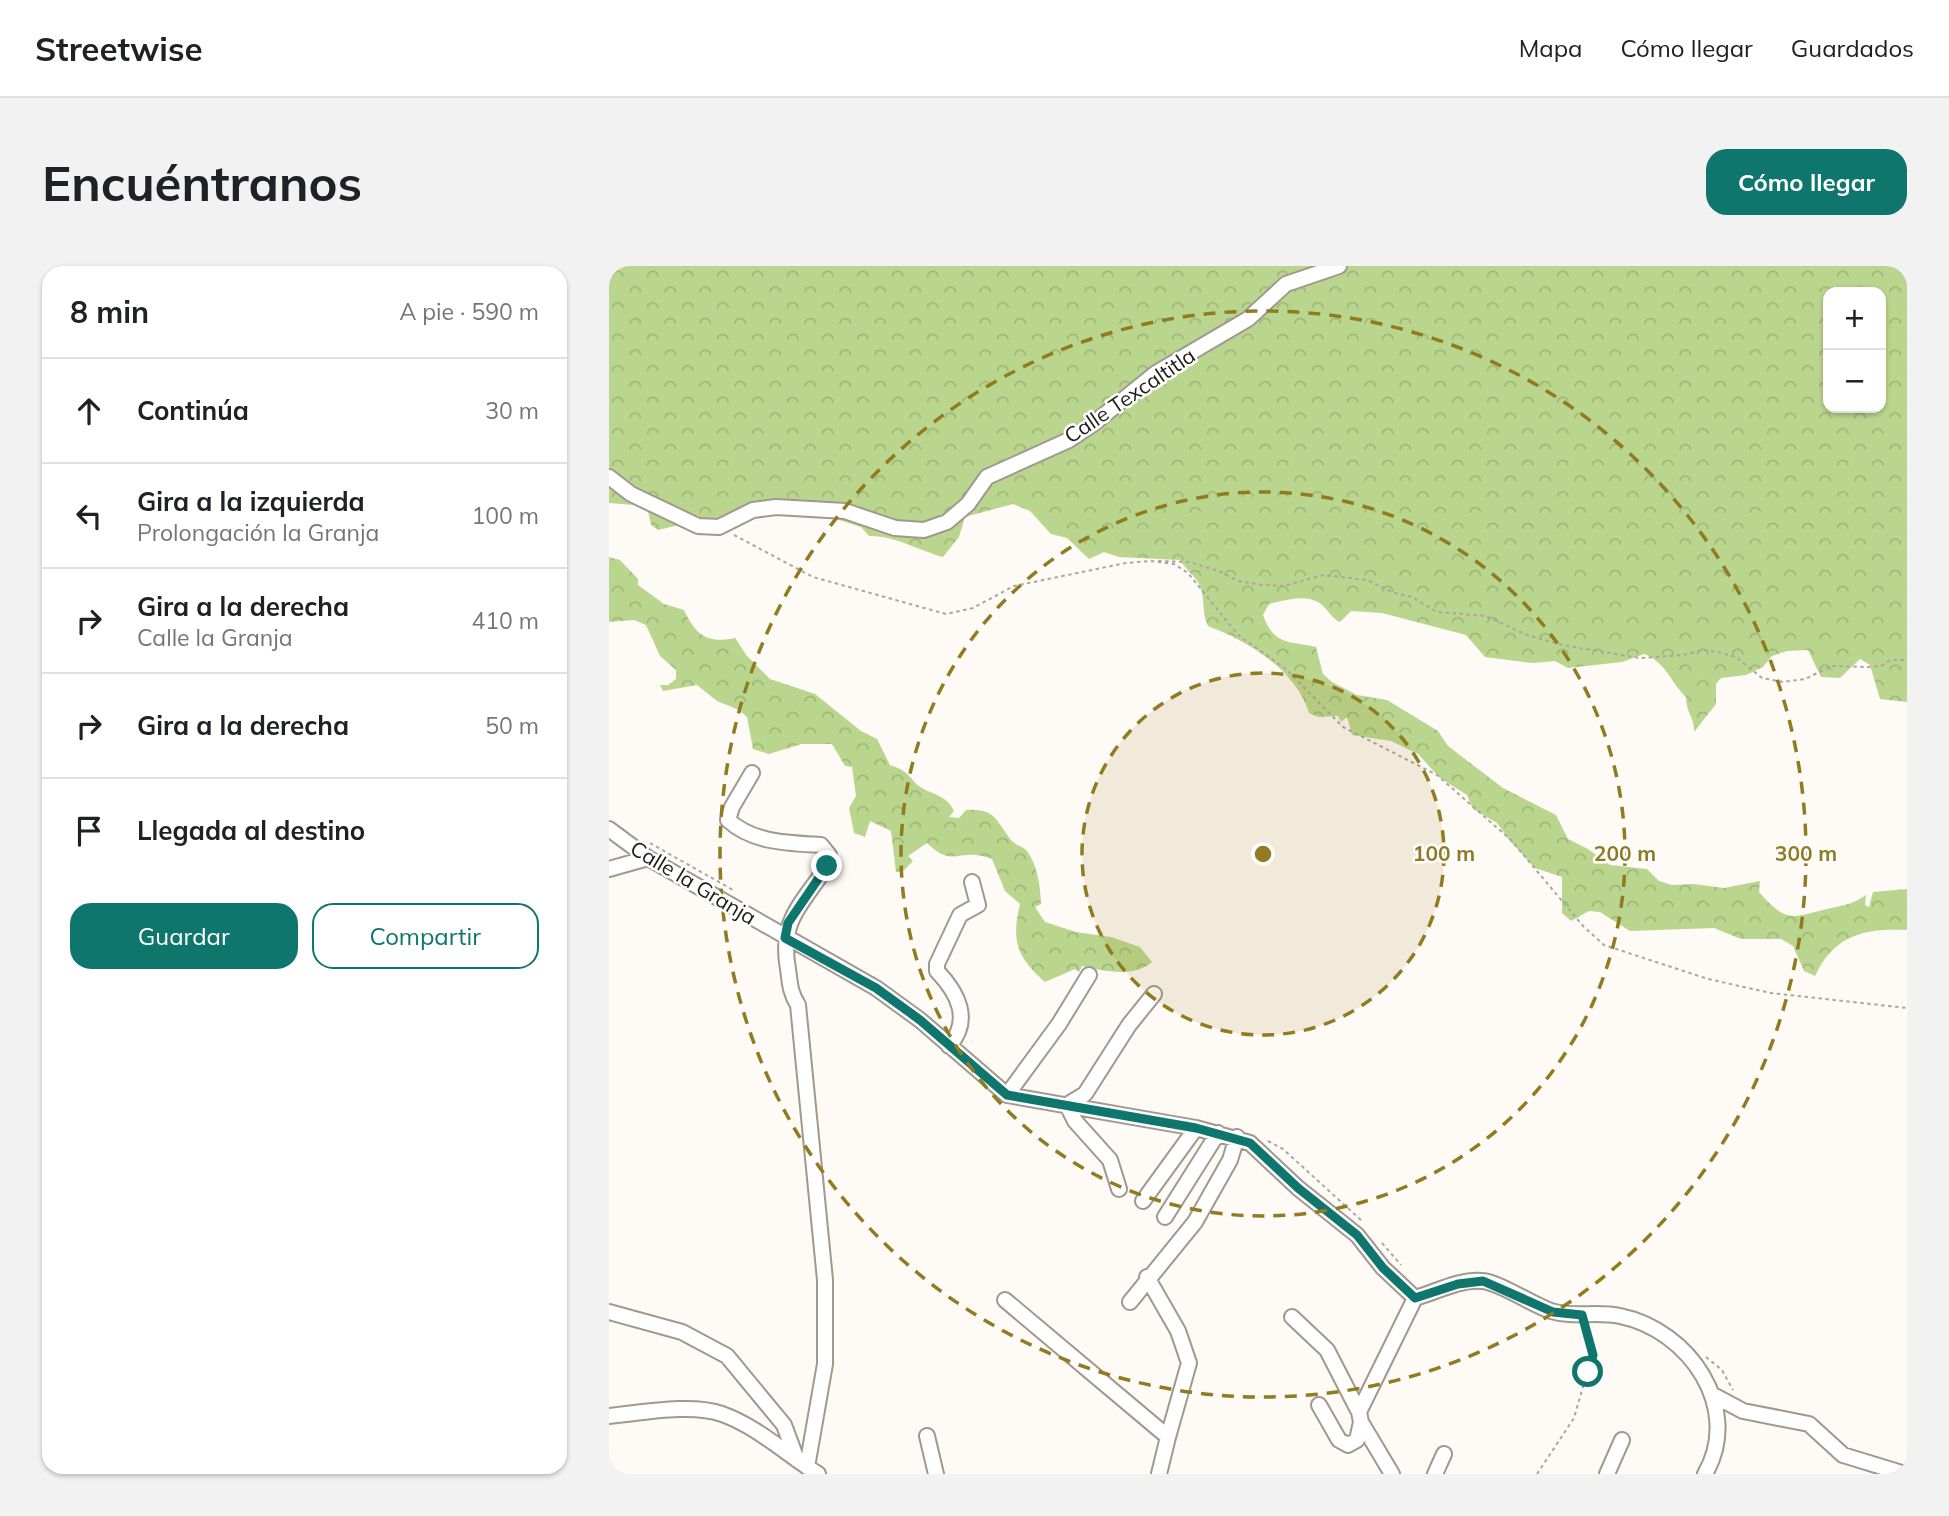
<!DOCTYPE html>
<html lang="es">
<head>
<meta charset="utf-8">
<style>
  body { margin:0; font-family:Mulish,sans-serif; background:#f2f2f2; color:#202124 }
  .controls { position:absolute; right:21px; top:21px; display:grid; overflow:hidden; border-radius:14px; box-shadow:0 2px 5px #0004 }
  .controls button { width:63px; height:63px; display:grid; place-items:center; padding:0; border:0; border-bottom:2px solid #e0e0e0; background:#fff; color:#202124; font:35px sans-serif }
  .stop { position:absolute; width:21px; height:21px; margin:-16px; border:5px solid #0f766e; border-radius:50%; background:#fff }
  .stop.end { background:#0f766e; border-color:#fff; box-shadow:0 2px 7px #0008 }
  .list { margin:0; padding:0; list-style:none }
  h2 { display:flex; justify-content:space-between; align-items:center; height:91px; margin:0; padding:0 28px; font-size:30px }
  h2 small { font-size:23px; font-weight:400; color:#757577 }
  .list li { display:grid; grid-template-columns:46px 1fr auto; gap:21px; align-items:center; box-sizing:border-box; height:105px; padding:0 28px; border-top:2px solid #e0e0e0 }
  .list b { display:block; font-size:26px; white-space:nowrap }
  .list p { margin:0; font-size:23px; white-space:nowrap; color:#757577 }
  .list em { font-size:23px; font-style:normal; color:#757577 }
  .actions { display:flex; gap:14px; padding:21px 28px }
  .actions a { flex:1; padding:16px 0; border:2px solid #0f766e; border-radius:21px; text-align:center; font-size:24px; color:#0f766e }
  .actions .main { background:#0f766e; color:#fff }
  .icon { flex:none; width:38px; height:38px; fill:none; stroke:currentColor; stroke-width:2; stroke-linecap:round; stroke-linejoin:round }
  .map { position:relative; flex:none; width:1298px; height:1208px; overflow:hidden; border-radius:21px }
  header { display:flex; align-items:center; gap:42px; box-sizing:border-box; height:98px; padding:0 35px; background:#fff; border-bottom:2px solid #e0e0e0 }
  header strong { font-size:33px }
  nav { display:flex; gap:38px; margin-inline-start:auto; font-size:24px }
  .intro { display:flex; align-items:center; justify-content:space-between; box-sizing:border-box; height:168px; padding:0 42px }
  h1 { margin:0; font-size:49px }
  .button { padding:18px 32px; border-radius:21px; background:#0f766e; color:#fff; font-size:24px; font-weight:700 }
  main { display:flex; gap:42px; padding:0 42px }
  aside { flex:1; background:#fff; border-radius:21px; box-shadow:0 2px 5px #0004 }
  .map>svg:first-child { display:block }
  .forest { fill:url(#forest-crowns); fill-rule:evenodd }
  .lines { fill:none; stroke-linecap:round; stroke-linejoin:round }
  .minor-casing { stroke:#a1988e; stroke-width:18 }
  .path { stroke:#aaa6a1; stroke-width:2; stroke-dasharray:3.5 3.5; stroke-linecap:butt }
  .minor { stroke:#fff; stroke-width:14 }
  .route { stroke:#0f766e; stroke-width:9 }
  .ring { fill:none; stroke:#907b21; stroke-width:3.5; stroke-dasharray:12 9 }
  .labels { text-anchor:middle; stroke-width:5; stroke-linejoin:round; paint-order:stroke }
  .street-label { font-size:21px; fill:#1f1c18; stroke:#fff }
  .centre { fill:#907b21; stroke:#fff; stroke-width:3.5 }
  .ring-label { font-size:21px; text-anchor:middle; font-weight:bold; fill:#907b21; stroke:#fff; stroke-width:5; stroke-linejoin:round; paint-order:stroke }
</style>
</head>
<body>
<header>
<strong>Streetwise</strong>
<nav><a>Mapa</a><a>Cómo llegar</a><a>Guardados</a></nav>
</header>
<div class="intro"><h1>Encuéntranos</h1><a class="button">Cómo llegar</a></div>
<main>
<aside>
<h2>8 min<small>A pie · 590 m</small></h2>
<ul class="list">
<li><svg class="icon" aria-label="ahead" viewBox="0 0 24 24"><path d="M12 20V5M6 11l6-6 6 6"/></svg><div><b>Continúa</b></div><em>30 m</em></li>
<li><svg class="icon" aria-label="left" viewBox="0 0 24 24"><path d="M17 20v-9H6M10 6l-5 5 5 5"/></svg><div><b>Gira a la izquierda</b><p>Prolongación la Granja</p></div><em>100 m</em></li>
<li><svg class="icon" aria-label="right" viewBox="0 0 24 24"><path d="M7 20v-9h11M14 6l5 5-5 5"/></svg><div><b>Gira a la derecha</b><p>Calle la Granja</p></div><em>410 m</em></li>
<li><svg class="icon" aria-label="right" viewBox="0 0 24 24"><path d="M7 20v-9h11M14 6l5 5-5 5"/></svg><div><b>Gira a la derecha</b></div><em>50 m</em></li>
<li><svg class="icon" aria-label="arrive" viewBox="0 0 24 24"><path d="M6 21V4h12l-3 4 3 4H6"/></svg><div><b>Llegada al destino</b></div></li>
</ul>
<div class="actions"><a class="main">Guardar</a><a>Compartir</a></div>
</aside>
<div class="map">
<svg width="1298" height="1208" viewBox="0 0 1298 1208">
  <defs>
    <pattern id="forest-crowns" width="20" height="18" patternUnits="userSpaceOnUse" patternTransform="scale(1.75)"><rect width="20" height="18" fill="#bad68e"/><path d="M2 6a3 3 0 1 1 6 0M12 15a3 3 0 1 1 6 0" fill="none" stroke="#9fb77a"/></pattern>
  </defs>
  <rect width="100%" height="100%" fill="#fefaf5"/>
  <path class="forest" d="M0 0H1298V436L1271 433 1261 399 1251 393 1231 412 1212 411 1199 384 1178 385 1163 390 1154 401 1137 409 1112 412 1107 418V438L1085 466C1086 452 1077 447 1077 431 1062 417 1057 396 1035 388L1013 396 959 402 946 395 924 397 876 391 857 369 773 347 742 345 731 356C723 352 721 347 715 341 701 326 677 334 660 338L654 349C665 379 678 375 707 381L714 408 723 416 748 429 778 434 829 465 839 480 894 522 947 549 959 573 979 583 1001 599 1038 603 1050 615 1063 619 1085 618 1115 622 1151 615 1150 626C1179 659 1183 651 1222 642 1236 639 1244 638 1257 629L1256 639 1260 641 1264 626 1298 623V664C1255 662 1225 669 1206 710L1195 705 1184 680 1172 673H1132L1105 662 1021 665 991 646 980 645 962 655 953 647V611L926 602 900 574 888 557 864 543 858 529 831 512 809 488 782 475 743 469 738 451 732 456 729 450 709 451 700 447C687 404 639 375 599 360 592 346 597 330 589 316 584 308 576 303 571 294L510 291 495 286 480 293 458 272 442 268 421 245 404 238 356 251 350 271 334 291C310 284 283 269 260 270L252 261 227 253 213 243H184L151 236 101 258 70 259 49 264 42 259 38 240 0 237ZM1219 26H1272V142H1219Z
    M0 291 11 294 29 313V319L55 338 75 344C87 369 98 378 126 372L138 390 161 413 206 428 252 465 268 473 281 499C303 506 301 515 313 522 327 530 338 530 345 545L340 551 350 552 357 544C389 542 387 557 404 576 408 580 415 581 418 585 429 601 431 619 432 638L426 641 436 656 467 666 502 671 531 681 543 696C525 712 494 705 473 700L470 706 466 703 436 716C408 691 402 675 411 638L396 625 383 593C349 580 346 604 318 577L299 590 304 595 293 606H287L282 565 261 555 256 571 245 567 240 542 247 530 243 501 236 500 223 478H193L160 488 144 483 138 451 130 444 108 435 88 419 54 425 51 419H59L67 413V404L51 390 37 359 25 354 0 356Z"/>
  <g class="lines">
    <g class="minor-casing">
      <path id="minor" d="M0 211 22 228 89 260 110 261 144 244 167 241 236 245 286 262 315 264 338 256 359 238 378 211 460 174 484 158 547 107 639 53 677 18 730 0
        M143 507 123 541 119 554C144 577 179 577 212 579L220 589 218 600C193 639 170 653 179 703 181 717 181 727 189 739L216 1014V1098L198 1201
        M0 563 39 592 267 722 311 754 398 829 587 862 641 877 689 922 748 969 774 1002 806 1032
        M0 603 39 592
        M340 780C363 754 349 727 328 705V698L351 649 369 639 363 616
        M398 829 450 758 480 709
        M510 923 501 894 466 855 458 839 476 828 520 759 545 728
        M534 935 587 862
        M556 951 609 867
        M538 1011 569 1065 580 1097 559 1171
        M806 1032C827 1026 851 1013 873 1015 890 1016 922 1038 942 1045 964 1052 988 1045 1011 1050 1080 1064 1134 1142 1096 1208
        M396 1034 559 1171 550 1208
        M521 1036 586 956 621 894 628 871
        M0 1046 73 1066 118 1090 175 1159 188 1194
        M683 1051 718 1084 750 1146
        M1104 1129 1134 1145 1200 1158 1234 1189 1296 1208
        M710 1139 730 1174 739 1179 748 1174 752 1156
        M0 1150C32 1147 82 1137 113 1148 149 1161 177 1188 209 1208
        M318 1170 327 1208
        M783 1208 752 1156 750 1146 806 1032
        M826 1208 835 1188
        M998 1208 1013 1174"/>
    </g>
    <path class="path" d="M125 269 204 311 337 348 364 342 405 320 517 297 542 295 565 298 579 307 629 369 677 403 734 461 828 509 902 574 974 660 995 679 1099 713 1162 727 1298 742
      M549 295 580 296 610 305 629 315 653 319 674 320 715 309 758 314 785 327 803 331 828 346 877 350 918 369 953 379 1031 392 1074 389 1094 384 1109 386 1127 391 1153 412 1174 416 1196 413 1223 400 1257 401 1272 400 1281 394H1298
      M41 577 124 624
      M659 875 674 883 753 955
      M773 977 792 999
      M1097 1091 1113 1104 1124 1124
      M928 1208 965 1152 983 1089 976 1060"/>
    <use href="#minor" class="minor"/>
  </g>
  <g class="lines">
    <path class="route" d="M218 600 179 657 176 672 267 722 311 754 398 829 587 862 641 877 689 922 748 969 774 1002 806 1032 849 1018 874 1015 944 1046 973 1049 984 1089 979 1106"/>
  </g>
  <circle cx="654" cy="588" r="181" fill="#907b21" fill-opacity=".12"/>
  <g class="ring">
    <circle cx="654" cy="588" r="181"/>
    <circle cx="654" cy="588" r="362"/>
    <circle cx="654" cy="588" r="543"/>
  </g>
  <g class="labels">
    <g class="street-label">
      <text transform="translate(521 130) rotate(-34)" y="7">Calle Texcaltitla</text>
      <text transform="translate(84 617) rotate(31)" y="7">Calle la Granja</text>
    </g>
  </g>
  <circle cx="654" cy="588" r="10" class="centre"/>
  <g class="ring-label">
    <text x="835" y="595">100 m</text>
    <text x="1016" y="595">200 m</text>
    <text x="1197" y="595">300 m</text>
  </g>
</svg>
<div class="controls">
<button>+</button>
<button>−</button>
</div>
<div class="stop" style="left:979px;top:1106px"></div>
<div class="stop end" style="left:218px;top:600px"></div>
</div>
</main>
</body>
</html>
